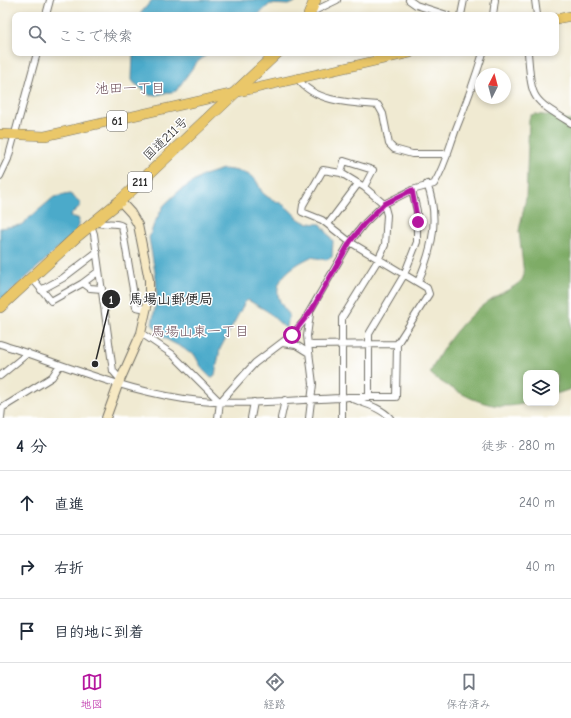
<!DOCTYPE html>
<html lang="ja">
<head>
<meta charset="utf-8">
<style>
  body { margin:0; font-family:"Comic Neue","Klee One",sans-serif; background:#f2f2f3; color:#1f2937 }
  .controls { position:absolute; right:12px; bottom:12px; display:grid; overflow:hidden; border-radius:8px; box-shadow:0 2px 6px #0003 }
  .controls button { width:36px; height:36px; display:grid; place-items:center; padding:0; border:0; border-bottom:1px solid #e0e1e3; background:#fff; color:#1f2937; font:20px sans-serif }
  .compass { position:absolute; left:475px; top:68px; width:36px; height:36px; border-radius:50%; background:#fff; box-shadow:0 2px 6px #0003; rotate:6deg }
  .stop { position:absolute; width:12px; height:12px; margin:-9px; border:3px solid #b5179e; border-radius:50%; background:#fff }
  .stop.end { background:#b5179e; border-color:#fff; box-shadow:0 1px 4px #0008 }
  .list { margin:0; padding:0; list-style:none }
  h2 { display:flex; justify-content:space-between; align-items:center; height:52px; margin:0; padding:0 16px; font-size:17px }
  h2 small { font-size:13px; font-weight:400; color:#747a83 }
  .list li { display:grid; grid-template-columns:26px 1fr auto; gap:12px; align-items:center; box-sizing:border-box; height:64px; padding:0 16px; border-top:1px solid #e0e1e3 }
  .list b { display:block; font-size:15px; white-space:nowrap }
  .list em { font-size:13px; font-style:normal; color:#747a83 }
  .icon { flex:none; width:22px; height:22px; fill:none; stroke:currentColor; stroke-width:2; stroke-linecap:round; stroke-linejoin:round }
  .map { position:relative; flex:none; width:571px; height:418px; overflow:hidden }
  .search { position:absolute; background:#fff; box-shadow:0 2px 6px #0003; left:12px; right:12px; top:12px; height:44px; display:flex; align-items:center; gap:10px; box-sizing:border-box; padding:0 14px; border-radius:8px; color:#747a83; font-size:15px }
  .sheet { height:244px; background:#fff }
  nav { display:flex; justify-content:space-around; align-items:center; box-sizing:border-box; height:56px; border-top:1px solid #e0e1e3; background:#fff; font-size:11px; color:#747a83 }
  nav a { display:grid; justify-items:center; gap:2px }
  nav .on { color:#b5179e }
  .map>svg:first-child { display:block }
  .forest { fill:#7eac66; stroke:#546c48 }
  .water { fill:#4baaca; stroke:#3b6a7a }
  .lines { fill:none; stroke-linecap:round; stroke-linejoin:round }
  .street-casing { stroke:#706e65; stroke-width:8 }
  .secondary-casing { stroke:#706e65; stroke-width:10 }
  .primary-casing { stroke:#706e65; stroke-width:10 }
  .highway-casing { stroke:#706e65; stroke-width:12 }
  .street { stroke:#fff; stroke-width:6 }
  .secondary { stroke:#f7e9c3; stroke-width:8 }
  .primary { stroke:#eac769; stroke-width:9 }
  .highway { stroke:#eac769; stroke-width:11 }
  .route { stroke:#b5179e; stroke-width:5 }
  .labels { text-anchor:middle; stroke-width:3; stroke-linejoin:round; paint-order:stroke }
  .shield { fill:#fff; stroke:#6b6b6b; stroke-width:1 }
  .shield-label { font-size:12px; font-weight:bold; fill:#2b2b2b }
  .street-label { font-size:13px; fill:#2b2b2b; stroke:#fff }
  .neighbourhood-label { font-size:14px; fill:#71545e; stroke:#fff }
  .leader { fill:none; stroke:#2b2b2b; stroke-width:1.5 }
  .callout-dot { fill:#2b2b2b; stroke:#fff; stroke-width:1.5 }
  .mark-label { font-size:12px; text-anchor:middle; font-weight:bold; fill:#fff }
  .callout-label { font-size:14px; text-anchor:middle; font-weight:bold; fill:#2b2b2b; stroke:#fff; stroke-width:3; stroke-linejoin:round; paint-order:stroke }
</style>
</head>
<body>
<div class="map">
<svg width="571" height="418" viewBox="0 0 571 418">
  <rect width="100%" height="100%" fill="#fff"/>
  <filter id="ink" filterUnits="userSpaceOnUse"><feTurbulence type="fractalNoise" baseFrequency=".025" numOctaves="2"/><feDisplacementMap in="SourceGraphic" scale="8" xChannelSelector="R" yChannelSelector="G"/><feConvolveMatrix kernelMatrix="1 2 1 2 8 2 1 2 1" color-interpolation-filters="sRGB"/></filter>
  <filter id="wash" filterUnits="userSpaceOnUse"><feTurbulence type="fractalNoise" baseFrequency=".012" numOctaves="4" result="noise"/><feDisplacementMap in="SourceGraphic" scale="16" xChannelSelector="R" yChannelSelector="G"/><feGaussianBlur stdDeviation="0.9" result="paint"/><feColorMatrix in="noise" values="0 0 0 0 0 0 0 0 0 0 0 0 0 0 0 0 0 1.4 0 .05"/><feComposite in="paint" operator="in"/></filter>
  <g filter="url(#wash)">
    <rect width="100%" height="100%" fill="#f0ead2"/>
    <path class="forest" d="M535 114 553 116 571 121V389L556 394V373H526V403C498 411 475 402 450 387 443 383 436 379 430 373 443 344 464 318 490 300 500 293 513 289 522 280L524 275 519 231 526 198 529 119 531 115Z"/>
    <path class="water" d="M152 0H300L289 5 270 4 258 15H139Z
      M133 53H209L196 63 176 91 151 96 134 83 132 80Z
      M223 169C232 170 245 171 252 177 259 181 259 190 264 194 269 199 277 201 282 204 301 217 294 223 321 224L333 241 332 257 326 260 311 257C285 269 264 288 289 314L287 327H284L267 311 248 300 245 302 220 349 215 375 211 378 203 370 194 354C188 353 187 351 183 348 166 339 164 340 152 324L157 297 156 278 149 238 154 224 164 205 179 191 204 175Z
      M70 194 80 202V206L70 216V217L78 218 79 220 77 231 0 302V228L21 225 54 197Z"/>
  </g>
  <g filter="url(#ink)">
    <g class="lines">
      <g class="street-casing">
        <path id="street" d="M409 0 416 5 447 15
          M535 0 537 15
          M310 13 337 0
          M46 15 50 0
          M461 15 464 0
          M493 15 495 0
          M528 53C532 100 530 98 571 123
          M298 79C314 102 352 103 378 105L383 114 389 144 394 149 412 154H448
          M341 173 344 161 373 170 364 187
          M0 176 8 159 37 53
          M95 222C104 226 114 221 122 226L136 307 147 309
          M328 224 358 184
          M91 225 94 234 113 371 120 379
          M32 278 51 301 83 283 99 271
          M418 282C432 250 440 218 427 184
          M83 283 90 288 102 289
          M41 290 63 278 97 252
          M141 333 172 354 220 402
          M282 343 296 345 309 353
          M0 344C61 364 120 389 184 399 236 407 290 400 342 398L348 397H396L397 344 429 294 427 288 350 242 322 220 302 212 303 205 323 170 341 173 364 187 384 204 387 215 385 245 378 260 342 318V418
          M308 345 397 344
          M0 376 28 353
          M369 397V334L404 275 417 242V211L412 190
          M353 399C366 404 381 408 390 418
          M1 418 2 408 52 377 60 365
          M218 418 220 402 244 375 255 363 292 335 304 321 350 242 364 224 384 204 412 190 434 184C445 166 449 148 456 129 466 104 475 79 483 53
          M251 418 254 402
          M281 418 285 400
          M309 418 313 384 307 336 310 314"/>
      </g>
      <g class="secondary-casing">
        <path id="secondary" d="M106 418 118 385 141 333 149 298V280L138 225 131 213 120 201"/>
      </g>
      <g class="primary-casing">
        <path id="primary" d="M556 19 571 16
          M0 134 45 136 410 53"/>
      </g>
      <g class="highway-casing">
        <path id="highway" d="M309 15 315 0
          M0 307 76 237 120 201 277 53"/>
      </g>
      <use href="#street" class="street"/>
      <use href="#secondary" class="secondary"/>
      <use href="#primary" class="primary"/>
      <use href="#highway" class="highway"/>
    </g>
  </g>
  <g class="lines" filter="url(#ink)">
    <path class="route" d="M292 335 311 311 350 242 364 224 384 204 412 190 418 222"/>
  </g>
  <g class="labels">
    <g class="shield">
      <rect x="107" y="111" width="20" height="20" rx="3"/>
      <rect x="128" y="172" width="24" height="20" rx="3"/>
    </g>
    <g class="shield-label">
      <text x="117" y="125">61</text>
      <text x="140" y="186">211</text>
    </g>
    <g class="street-label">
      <text transform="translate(165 138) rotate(-44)" y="5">国道211号</text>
    </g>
    <g class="neighbourhood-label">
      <text x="130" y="93">池田一丁目</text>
      <text x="200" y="336">馬場山東一丁目</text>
    </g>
  </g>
  <path class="leader" d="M95 364L111 299"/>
  <g class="callout-dot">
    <circle cx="95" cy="364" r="4"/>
    <circle cx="111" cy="299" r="10"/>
  </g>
  <g class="mark-label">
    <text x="111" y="304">1</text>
  </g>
  <g class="callout-label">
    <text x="171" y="304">馬場山郵便局</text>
  </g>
</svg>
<div class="controls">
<button><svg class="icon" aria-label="layers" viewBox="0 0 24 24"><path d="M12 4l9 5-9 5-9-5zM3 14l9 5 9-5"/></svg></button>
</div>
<svg class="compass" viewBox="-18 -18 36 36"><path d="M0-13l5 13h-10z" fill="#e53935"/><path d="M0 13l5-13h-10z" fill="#747a83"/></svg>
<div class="stop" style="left:292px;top:335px"></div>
<div class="stop end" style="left:418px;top:222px"></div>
<div class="search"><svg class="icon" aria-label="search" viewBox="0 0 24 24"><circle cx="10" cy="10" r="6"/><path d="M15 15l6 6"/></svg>ここで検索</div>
</div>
<section class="sheet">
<h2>4 分<small>徒歩 · 280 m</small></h2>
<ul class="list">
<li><svg class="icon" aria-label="ahead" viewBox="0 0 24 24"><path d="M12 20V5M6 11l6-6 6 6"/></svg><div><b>直進</b></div><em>240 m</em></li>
<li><svg class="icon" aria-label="right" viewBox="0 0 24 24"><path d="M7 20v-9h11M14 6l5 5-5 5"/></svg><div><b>右折</b></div><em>40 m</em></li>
<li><svg class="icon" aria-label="arrive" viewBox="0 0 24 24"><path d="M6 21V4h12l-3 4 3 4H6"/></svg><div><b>目的地に到着</b></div></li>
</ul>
</section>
<nav>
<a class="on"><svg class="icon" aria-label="map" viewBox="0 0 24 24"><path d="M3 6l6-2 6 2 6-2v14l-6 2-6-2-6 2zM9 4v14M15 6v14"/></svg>地図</a>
<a><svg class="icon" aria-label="directions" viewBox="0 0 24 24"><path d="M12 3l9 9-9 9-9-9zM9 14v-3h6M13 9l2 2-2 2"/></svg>経路</a>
<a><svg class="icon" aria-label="saved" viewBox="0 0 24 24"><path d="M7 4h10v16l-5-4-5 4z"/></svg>保存済み</a>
</nav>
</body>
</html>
